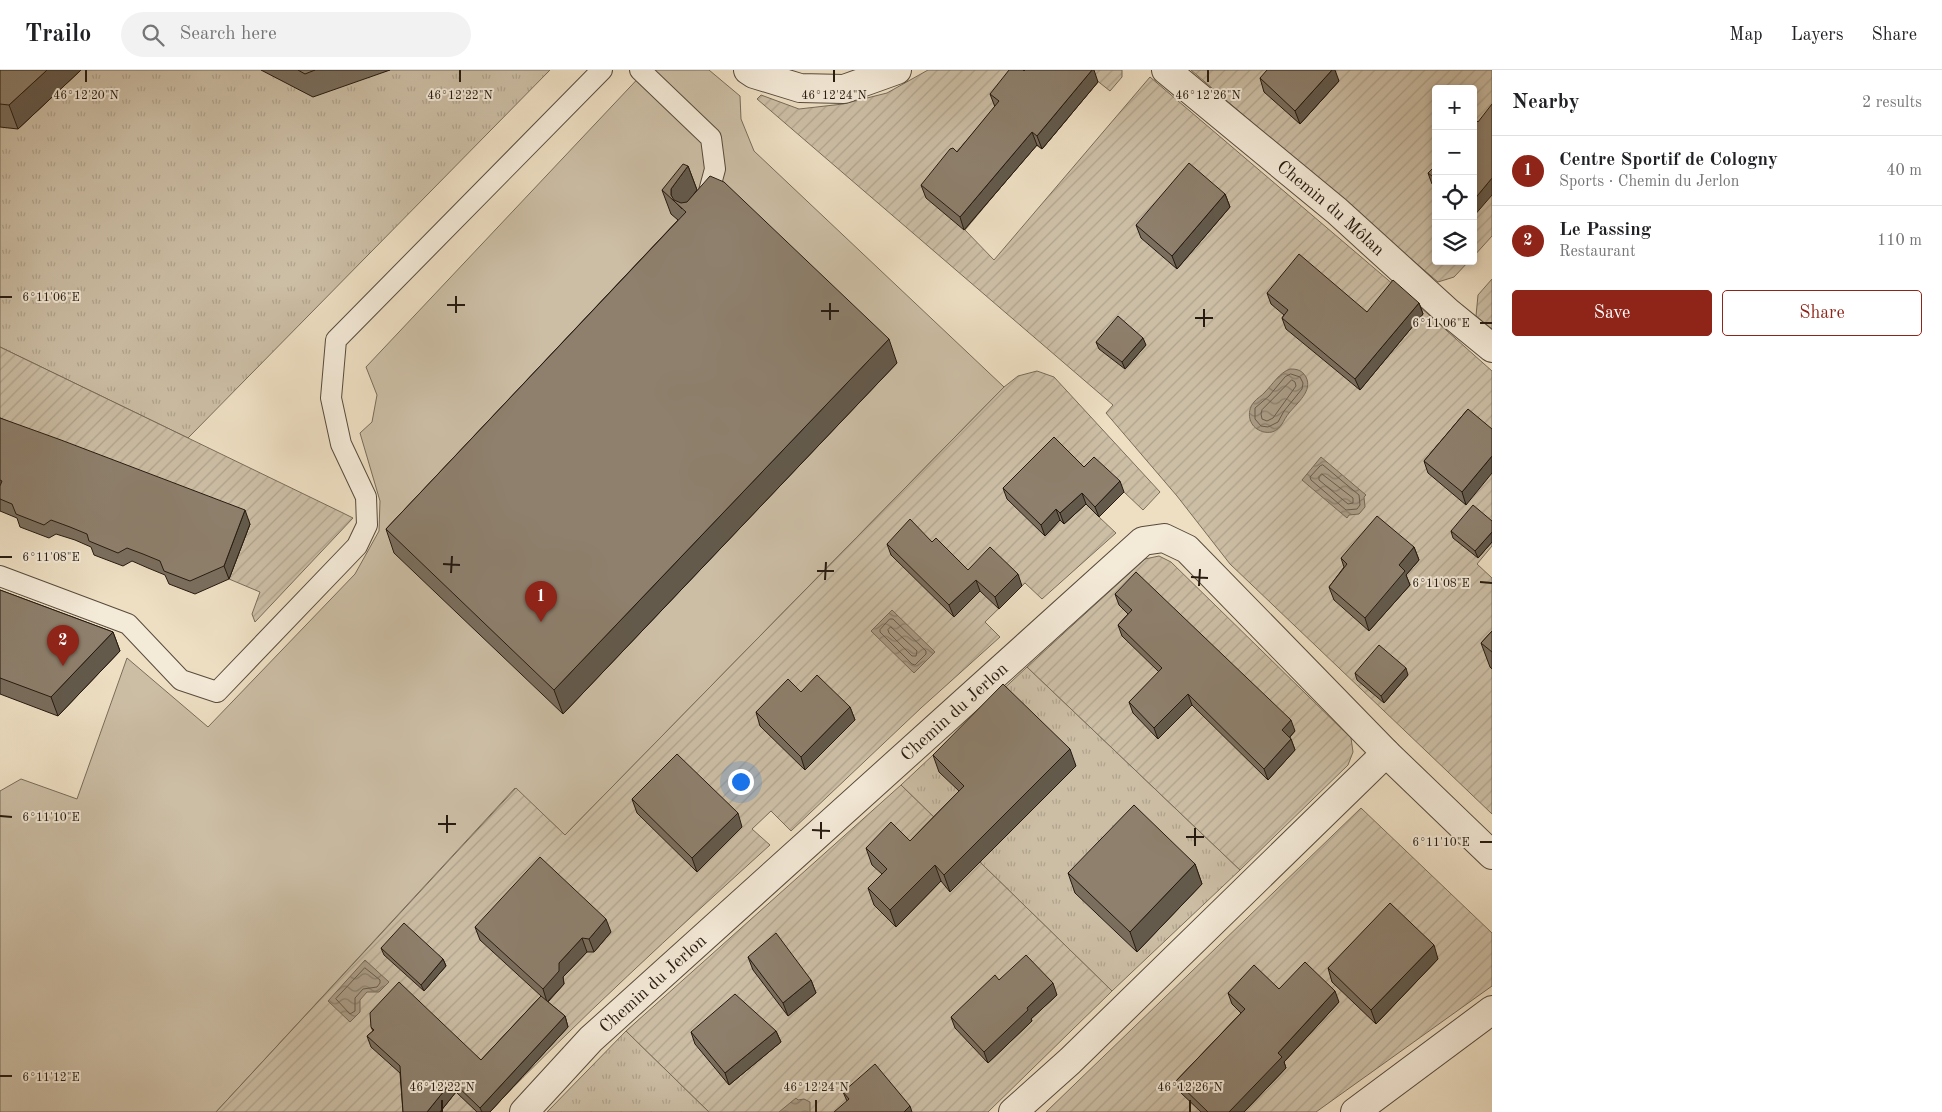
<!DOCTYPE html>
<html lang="en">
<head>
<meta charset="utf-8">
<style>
  body { margin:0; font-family:"Old Standard TT",serif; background:#f2f2f2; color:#202124 }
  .controls { position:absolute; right:15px; top:15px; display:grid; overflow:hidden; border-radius:5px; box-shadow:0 2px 8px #0003 }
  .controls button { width:45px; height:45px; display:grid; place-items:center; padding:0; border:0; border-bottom:1px solid #e0e0e0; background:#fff; color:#202124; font:25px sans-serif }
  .you { position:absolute; left:740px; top:711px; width:18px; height:18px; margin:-12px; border:4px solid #fff; border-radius:50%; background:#1a73e8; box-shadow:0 0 0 8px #1a73e833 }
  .badge { display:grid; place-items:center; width:32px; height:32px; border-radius:50%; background:#8f2418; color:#fff; font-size:16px; font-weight:700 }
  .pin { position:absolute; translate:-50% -41px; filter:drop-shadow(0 1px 2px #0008) }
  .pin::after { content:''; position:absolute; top:26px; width:18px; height:15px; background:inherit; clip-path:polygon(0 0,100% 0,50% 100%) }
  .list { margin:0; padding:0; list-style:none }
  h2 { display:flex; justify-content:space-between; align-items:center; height:65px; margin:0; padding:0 20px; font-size:21px }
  h2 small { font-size:16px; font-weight:400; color:#757577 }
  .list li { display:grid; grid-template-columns:32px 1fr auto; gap:15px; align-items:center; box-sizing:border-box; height:70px; padding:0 20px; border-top:1px solid #e0e0e0 }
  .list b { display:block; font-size:19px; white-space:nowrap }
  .list p { margin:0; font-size:16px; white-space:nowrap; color:#757577 }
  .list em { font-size:16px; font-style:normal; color:#757577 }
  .actions { display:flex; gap:10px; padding:15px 20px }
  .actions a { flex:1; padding:11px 0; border:1px solid #8f2418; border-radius:5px; text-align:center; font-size:18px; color:#8f2418 }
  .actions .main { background:#8f2418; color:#fff }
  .icon { flex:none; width:28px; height:28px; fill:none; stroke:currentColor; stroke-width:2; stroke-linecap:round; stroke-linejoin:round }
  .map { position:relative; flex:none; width:1492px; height:1042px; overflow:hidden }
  header { display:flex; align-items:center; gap:30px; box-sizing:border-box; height:70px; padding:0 25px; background:#fff; border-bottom:1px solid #e0e0e0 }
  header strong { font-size:24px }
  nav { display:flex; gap:28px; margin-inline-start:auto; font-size:18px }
  .search { width:350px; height:45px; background:#f2f2f2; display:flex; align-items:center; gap:12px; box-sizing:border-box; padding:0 18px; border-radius:28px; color:#757577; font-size:19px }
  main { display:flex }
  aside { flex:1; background:#fff }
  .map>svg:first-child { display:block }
  .grass { fill:url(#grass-tufts); stroke:#786c5a }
  .park { fill:#ccbea5; stroke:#786c5a }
  .garden { fill:url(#garden-furrows); stroke:#786c5a }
  .water { fill:url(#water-waves); stroke:#756857 }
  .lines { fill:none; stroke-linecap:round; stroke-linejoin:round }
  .shore { stroke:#685b4b; stroke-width:1 }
  .service-casing { stroke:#574b3d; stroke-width:22 }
  .minor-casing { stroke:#574b3d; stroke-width:30 }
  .service { stroke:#f4ead8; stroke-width:20 }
  .minor { stroke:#f4ead8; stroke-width:28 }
  .wall { fill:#7a6e5e; stroke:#251a10 }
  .shaded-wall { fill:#635a4c; stroke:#251a10 }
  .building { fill:#8e806d; stroke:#251a10 }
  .ticks { fill:none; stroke:#251a10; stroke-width:2 }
  .labels { text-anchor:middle; stroke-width:4; stroke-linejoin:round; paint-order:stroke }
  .street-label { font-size:18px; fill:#251a10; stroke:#f4ead8 }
  .ticks-label { font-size:12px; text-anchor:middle; fill:#251a10; stroke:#f4ead8; stroke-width:4; stroke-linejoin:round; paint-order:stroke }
</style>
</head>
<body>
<header>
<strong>Trailo</strong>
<div class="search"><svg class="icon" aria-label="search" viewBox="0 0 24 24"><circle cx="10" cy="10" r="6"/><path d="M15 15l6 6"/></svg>Search here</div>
<nav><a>Map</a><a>Layers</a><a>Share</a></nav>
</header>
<main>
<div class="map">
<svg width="1492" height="1042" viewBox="0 0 1492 1042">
  <defs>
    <pattern id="grass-tufts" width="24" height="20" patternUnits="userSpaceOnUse" patternTransform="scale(1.25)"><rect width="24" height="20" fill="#ccbea5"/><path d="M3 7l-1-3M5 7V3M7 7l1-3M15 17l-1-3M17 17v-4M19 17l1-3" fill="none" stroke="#afa38d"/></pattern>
    <pattern id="garden-furrows" width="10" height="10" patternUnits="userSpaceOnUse" patternTransform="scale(1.25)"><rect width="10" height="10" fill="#ccbea5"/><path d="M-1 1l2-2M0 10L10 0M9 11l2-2" fill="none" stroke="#afa38d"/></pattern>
    <pattern id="water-waves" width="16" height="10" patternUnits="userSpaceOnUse" patternTransform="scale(1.25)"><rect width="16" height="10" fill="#aa9c86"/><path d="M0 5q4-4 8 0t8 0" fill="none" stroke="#8a7e6c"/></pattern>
  </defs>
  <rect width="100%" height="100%" fill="#eedfc3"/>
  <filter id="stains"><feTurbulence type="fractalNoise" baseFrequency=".004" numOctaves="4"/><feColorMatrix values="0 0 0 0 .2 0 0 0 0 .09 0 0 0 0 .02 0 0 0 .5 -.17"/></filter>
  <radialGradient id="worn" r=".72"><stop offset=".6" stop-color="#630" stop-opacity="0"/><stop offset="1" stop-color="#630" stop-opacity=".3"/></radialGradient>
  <path class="grass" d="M0 0H550L188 368 0 277Z
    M1027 597 1240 800 1112 921 901 715Z
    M626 961 709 1042H547Z"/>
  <path class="park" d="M646 0H709L740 26 741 49 754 81 1004 317 565 765 515 718 216 1042H0V721L21 709 77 729 127 588 208 657 355 504 379 461 380 431 360 363 372 352 377 325 366 297Z"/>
  <path class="garden" d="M928 0H1122V7L1110 21 1095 9 1065 43 1069 47 1042 79 1036 75 965 160 994 190 1150 7 1428 244 1492 301V476L1477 494 1492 508V744L1230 494 1177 426 1106 343 1113 335 757 29 761 25 799 39 843 34 887 23Z
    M1191 0H1492V166L1473 187V19H1436V191H1469L1454 207 1438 212Z
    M1492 209V260L1476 246 1478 225Z
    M0 277 343 443 353 448 255 552 252 544 260 522 229 509 250 454 0 359Z
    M1037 301 1054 307 1160 422 1143 440 1124 422 1099 447 1116 463 1042 529 1025 513 985 552 1000 567 921 638 791 761 771 741 752 759 770 775C674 862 579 949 489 1042H216L516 718 565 765 1004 317 1018 306Z
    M1159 486 1171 492 1351 668 1353 682 1348 695 1240 800 1027 597 1145 489Z
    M901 715 1112 921 988 1042H709L626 961Z
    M1361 738 1492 863V916L1316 1042H1046Z"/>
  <path class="water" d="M1290 299C1297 299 1302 300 1306 307 1313 321 1297 333 1289 343 1283 350 1282 359 1272 362 1266 363 1262 362 1257 359 1248 353 1247 340 1254 332 1257 328 1262 326 1265 322 1273 314 1279 303 1290 299Z
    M1321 387 1366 425 1364 427 1365 437 1359 444 1349 445 1347 448 1302 410Z
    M892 540 935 582 914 603 871 561Z
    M365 890 389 912 379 922H367L360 930V942L350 952 328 931Z
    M796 1028 798 1030 804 1029 810 1032V1042H779Z"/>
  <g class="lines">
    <path class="shore" d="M1291 304 1300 307 1303 313 1302 319 1284 341 1278 352 1268 357 1261 356 1255 349V338L1269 326 1285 307Z
      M1292 310 1295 312 1296 316 1273 348 1267 351 1262 349 1261 344 1262 340Z
      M1323 395 1359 425 1360 435 1357 439 1346 440 1311 410 1310 407 1320 396Z
      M1322 404 1353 428V433L1348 434 1319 410V407Z
      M890 549H893L926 581V584L915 595 912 594 880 562V560Z
      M891 557 917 581 916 586H912L889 563 888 560Z
      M365 898 380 910V913L377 917 363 919 355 928V941L350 944 336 929Z"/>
    <g class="service-casing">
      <path id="service" d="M640 0 711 68 715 99 708 125 702 132
        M0 506 128 554 181 610 217 622 357 476 367 455 366 427 341 374 331 328 336 270 602 0"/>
    </g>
    <g class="minor-casing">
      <g id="minor">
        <path d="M748 0 754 4 800 18 844 19 897 0"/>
        <path id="s1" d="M1166 0 1337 141 1448 242 1492 278"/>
        <path id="s2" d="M524 1042 591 969 1143 471 1164 468 1187 479 1386 683 1492 785"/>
        <path d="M1013 1042 1070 991 1386 683"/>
        <path d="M1355 1042 1492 940"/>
      </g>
    </g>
    <use href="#service" class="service"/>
    <use href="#minor" class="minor"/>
  </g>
  <path class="wall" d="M0 0H81L18 59 0 57Z
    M261 0H390L313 27Z
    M1024 1 1098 12 1042 79 1037 75 964 160 926 128 921 115 957 82 995 37 990 24Z
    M1260 8 1339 11 1300 54 1264 22Z
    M1436 95V117L1432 114 1428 103Z
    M688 96 697 120 689 129 897 293 563 644 394 483 386 459 678 150 671 144 662 120Z
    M1225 124 1230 137 1177 199 1141 168 1136 155Z
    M1267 223 1367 242 1419 233 1423 244 1360 320 1286 259 1282 248 1284 245 1271 234Z
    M1096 272 1146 275 1125 299 1099 279Z
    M1468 339 1466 435 1428 403 1424 391Z
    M0 348 250 454 229 509 195 524 169 514 165 505 148 498 132 491 123 496 94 485 91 477 75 470 56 464 49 468 20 457 17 448 0 441Z
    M1084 397 1124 422 1099 447 1086 434 1064 454 1060 450 1045 466 1007 429 1003 418Z
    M1492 451V472L1478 488 1453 468 1451 461Z
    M932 472 968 500 1022 516 999 539 980 521 954 547 891 485 887 474Z
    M1414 477 1419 490 1406 505 1410 515 1369 561 1334 530 1329 517 1344 497 1341 488Z
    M0 520 113 562 120 581 58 646 0 624Z
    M1115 524 1295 661 1290 667 1291 669 1295 680 1268 710 1192 635 1158 669 1133 643 1129 632 1159 602 1122 566 1118 555 1128 544 1119 535Z
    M1492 561V599L1490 597 1481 573Z
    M1355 603 1408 605 1384 633 1357 610Z
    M801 622 850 637 855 650 805 700 760 656 756 642Z
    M933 685 1076 696 950 822 941 811 896 857 874 835 868 818 882 804 872 795 866 778 910 771 959 721 939 702Z
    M632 729 742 757 697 802 637 743Z
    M1195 794 1202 814 1137 882 1075 823 1068 803Z
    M475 857 611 862 594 882H587L563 907 564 914 548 932 565 946 568 957 490 1042H477L456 1022 440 1042H403L400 1003 371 977 367 966 373 961 371 957 481 990 541 926 480 870Z
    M381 878 443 889 446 896 424 921 384 885Z
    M748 887 811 910 816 923 788 946 753 900Z
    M1438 889 1376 954 1332 912 1328 898Z
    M999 910 1057 925 1031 949 1032 951 988 993 955 958 951 947Z
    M1279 919 1339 932 1284 992 1286 998 1244 1042H1201L1180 1022 1176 1011 1241 943 1232 934 1228 923Z
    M776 961 781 972 729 1015 695 974 691 962Z
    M843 1022 910 1036 847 1031Z"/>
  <path class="shaded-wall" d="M47 0H81L18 59 9 35Z
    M1092 0H1094L1098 12 1042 79 1037 66Z
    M1332 0H1335L1339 11 1300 54 1295 41Z
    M1032 62 1037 75 964 160 960 147Z
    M688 96 697 120 682 139 673 130 671 125V119Z
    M1492 108V125L1473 147V131Z
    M1225 124 1230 137 1177 199 1172 186Z
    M1419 233 1423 244 1360 320 1355 309Z
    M1143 268 1146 275 1125 299 1122 292Z
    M889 269 897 293 563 644 554 620Z
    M1492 386V403L1466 435 1462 422Z
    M1120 411 1124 422 1099 447 1095 437Z
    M1082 423 1086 434 1064 454 1060 443Z
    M1056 439 1060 450 1045 466 1041 455Z
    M245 440 250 454 229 509 224 496Z
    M1492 462V472L1478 488 1475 481Z
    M1414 477 1419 490 1406 505 1410 515 1369 561 1365 548 1399 495Z
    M1018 504 1022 516 999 539 995 527Z
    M976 510 980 521 954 547 949 535Z
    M113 562 120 581 58 646 51 627Z
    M1406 598 1408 605 1384 633 1381 626Z
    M1188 624 1192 635 1158 669 1154 658Z
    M850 637 855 650 805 700 801 687Z
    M1291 650 1295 661 1286 671 1282 660Z
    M1291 669 1295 680 1268 710 1264 699Z
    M1070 679 1076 696 950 822 944 805Z
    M738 743 742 757 697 802 692 788Z
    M1195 794 1202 814 1137 882 1130 862Z
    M935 795 941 811 896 857 890 840Z
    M606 849 611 862 594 882 589 869Z
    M582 868 587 882 563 907 564 914 547 932 543 919 559 893Z
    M1434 875 1438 889 1376 954 1371 940Z
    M443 889 446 896 424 921 421 915Z
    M811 910 816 923 788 946 783 933Z
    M1053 913 1057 925 1031 949 1032 951 988 993 984 982 1027 938Z
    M1335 921 1339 932 1284 992 1286 998 1244 1042H1229L1278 983Z
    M565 946 568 957 490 1042H482L480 1038Z
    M776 961 781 972 729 1015 725 1003Z
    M452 1011 456 1022 440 1042H427Z
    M910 1036 912 1042H904Z"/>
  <path class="building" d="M0 0H47L9 35 0 34Z
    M298 0H315L305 4Z
    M1009 0H1023L1024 1 1025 0H1092L1037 66 1032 62 960 147 921 115 950 79 953 78 957 82 999 31 990 24Z
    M1267 0H1332L1295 41 1260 8Z
    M1492 34V108L1473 131V51L1475 49 1478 52Z
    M1189 93 1225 124 1172 186 1136 155Z
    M683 94 688 96 671 119V125L674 130 681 133 687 132 710 106 724 112 889 269 554 620 386 459 686 142 662 120Z
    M1436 95V109L1428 103Z
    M1299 184 1367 242 1393 210 1419 233 1355 309 1282 248 1288 240 1267 223Z
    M1118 246 1143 268 1122 292 1096 272Z
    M1468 339 1492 359V386L1462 422 1424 391Z
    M0 348 61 370 245 440 224 496 190 511 164 501 160 491 143 484 127 478 118 483 89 471 87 464 70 457 51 450 44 455 16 444 12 434 0 429V416L2 411 0 410Z
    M1054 367 1084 397 1094 387 1120 411 1095 437 1082 423 1060 443 1056 439 1041 455 1003 418Z
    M1473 435 1492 451V462L1475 481 1451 461Z
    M1377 446 1414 477 1399 495 1405 501 1365 548 1329 517 1347 494 1341 488Z
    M910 449 932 472 936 468 968 500 990 477 1018 504 995 527 976 510 949 535 887 474Z
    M1136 502 1291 650 1282 660 1291 669 1264 699 1188 624 1154 658 1129 632 1162 598 1118 555 1132 540 1115 524Z
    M0 520 113 562 51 627 0 608Z
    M1492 561V582L1481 573Z
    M1379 575 1406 598 1381 626 1355 603Z
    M817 605 850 637 801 687 756 642 788 609 801 622Z
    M1003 614 1070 679 944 805 935 795 890 840 868 818 887 799 866 778 891 752 910 771 964 716 933 685Z
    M677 684 738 743 692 788 632 729Z
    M1134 735 1195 794 1130 862 1068 803Z
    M540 787 606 849 589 869 582 868 559 893V901L543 919 475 857Z
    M1390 833 1434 875 1371 940 1328 898Z
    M404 853 443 889 421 915 381 878Z
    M776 863 811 910 783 933 748 887Z
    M1026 885 1053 913 1027 938 1028 940 984 982 951 947 995 905 999 910Z
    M1305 892 1335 921 1278 983 1282 987 1229 1042H1208L1176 1011 1245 939 1228 923 1254 895 1279 919Z
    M399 912 481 990 541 926 565 946 480 1038 452 1011 427 1042H403L400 996 367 966 374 960 371 957 370 943Z
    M735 924 776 961 725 1003 691 962Z
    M875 994 910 1036 904 1042H834L849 1029 843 1022Z"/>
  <path class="ticks" d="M86 12V0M460 12V0M834 12V0M1208 12V0M0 227H12M447 235H465M821 241H839M456 243V226M1195 248H1213M830 250V233M1480 253H1492M1204 257V239M0 487H12M443 494 460 495M817 501H834M451 503 452 486M1191 507 1208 508M825 510 826 492M1480 512 1492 513M1199 516 1200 499M0 746 12 747M438 754H456M812 760 830 761M447 763V745M1186 767H1204M821 769V752M1480 772H1492M1195 776V758M0 1006H12M442 1042V1030M816 1042V1030M1190 1042V1030"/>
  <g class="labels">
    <g class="street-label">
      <text dy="6" stroke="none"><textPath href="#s1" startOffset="215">Chemin du Môlan</textPath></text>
      <text dy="6" stroke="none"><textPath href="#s2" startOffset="588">Chemin du Jerlon</textPath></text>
      <text dy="6" stroke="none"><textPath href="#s2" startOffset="182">Chemin du Jerlon</textPath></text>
    </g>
  </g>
  <g class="ticks-label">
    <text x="86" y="29">46°12'20"N</text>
    <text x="460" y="29">46°12'22"N</text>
    <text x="834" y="29">46°12'24"N</text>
    <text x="1208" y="29">46°12'26"N</text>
    <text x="51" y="231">6°11'06"E</text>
    <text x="1441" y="257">6°11'06"E</text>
    <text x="51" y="491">6°11'08"E</text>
    <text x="1441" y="517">6°11'08"E</text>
    <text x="51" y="751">6°11'10"E</text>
    <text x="1441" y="776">6°11'10"E</text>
    <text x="51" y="1011">6°11'12"E</text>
    <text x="442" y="1021">46°12'22"N</text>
    <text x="816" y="1021">46°12'24"N</text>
    <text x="1190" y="1021">46°12'26"N</text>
  </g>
  <rect width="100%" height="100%" filter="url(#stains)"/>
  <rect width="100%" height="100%" fill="url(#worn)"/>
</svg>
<div class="controls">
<button>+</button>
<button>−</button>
<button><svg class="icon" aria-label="locate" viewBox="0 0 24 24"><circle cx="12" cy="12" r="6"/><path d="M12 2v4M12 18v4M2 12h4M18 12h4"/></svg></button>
<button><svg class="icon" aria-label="layers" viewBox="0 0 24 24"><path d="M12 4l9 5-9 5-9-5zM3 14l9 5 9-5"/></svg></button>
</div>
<div class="you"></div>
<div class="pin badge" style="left:541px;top:552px">1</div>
<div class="pin badge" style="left:63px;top:596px">2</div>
</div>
<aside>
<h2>Nearby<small>2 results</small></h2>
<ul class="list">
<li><span class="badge">1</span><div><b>Centre Sportif de Cologny</b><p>Sports · Chemin du Jerlon</p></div><em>40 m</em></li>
<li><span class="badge">2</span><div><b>Le Passing</b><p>Restaurant</p></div><em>110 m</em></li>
</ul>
<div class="actions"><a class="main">Save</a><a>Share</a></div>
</aside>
</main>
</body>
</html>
